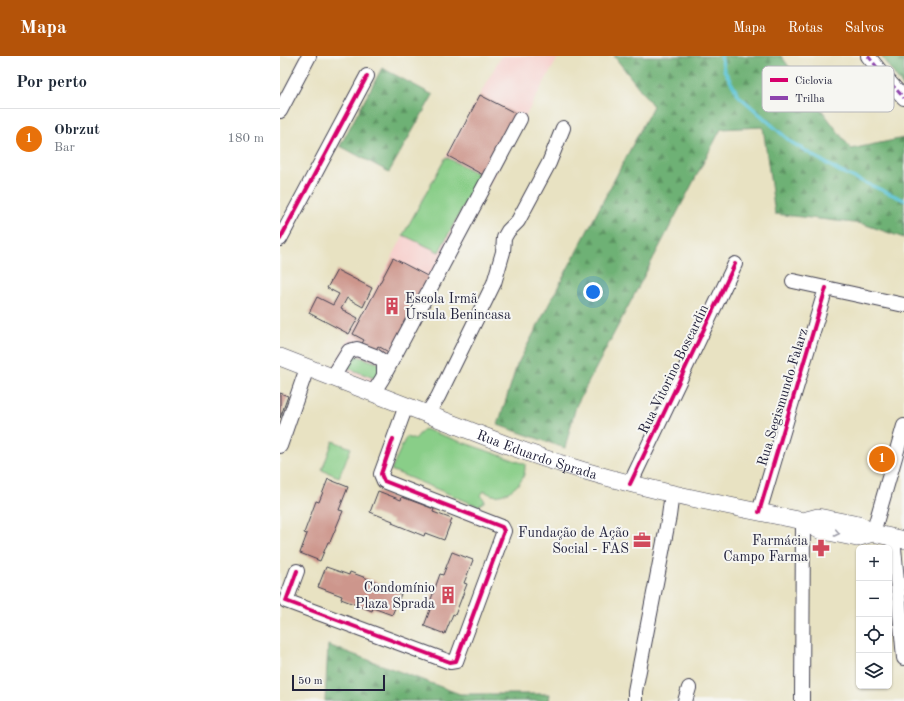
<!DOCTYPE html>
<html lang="pt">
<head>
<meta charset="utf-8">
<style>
  body { margin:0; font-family:"Old Standard TT",serif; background:#f2f2f3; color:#1f2937 }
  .controls { position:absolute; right:12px; bottom:12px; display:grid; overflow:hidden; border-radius:6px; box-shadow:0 1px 3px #0004 }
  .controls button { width:36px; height:36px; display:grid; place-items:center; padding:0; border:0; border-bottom:1px solid #e0e1e3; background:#fff; color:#1f2937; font:20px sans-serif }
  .scale { position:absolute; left:12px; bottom:10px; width:93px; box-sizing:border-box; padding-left:4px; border:2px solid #22223b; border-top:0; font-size:11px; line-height:14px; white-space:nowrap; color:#22223b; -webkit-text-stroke:3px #f6f6f2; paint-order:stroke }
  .you { position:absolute; left:313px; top:236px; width:14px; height:14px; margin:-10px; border:3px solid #fff; border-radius:50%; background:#1a73e8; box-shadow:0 0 0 6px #1a73e833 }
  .badge { display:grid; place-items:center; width:26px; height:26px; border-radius:50%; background:#b45309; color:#fff; font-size:13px; font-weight:700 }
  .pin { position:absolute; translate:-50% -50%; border:2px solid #fff; box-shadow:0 1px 4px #0006 }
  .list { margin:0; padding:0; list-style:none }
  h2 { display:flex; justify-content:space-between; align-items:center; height:52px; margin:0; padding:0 16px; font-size:17px }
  h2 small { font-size:13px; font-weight:400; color:#747a83 }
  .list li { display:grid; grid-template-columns:26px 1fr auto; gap:12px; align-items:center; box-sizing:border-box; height:60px; padding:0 16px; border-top:1px solid #e0e1e3 }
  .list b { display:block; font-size:15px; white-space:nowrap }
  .list p { margin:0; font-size:13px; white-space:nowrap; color:#747a83 }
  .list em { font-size:13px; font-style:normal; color:#747a83 }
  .icon { flex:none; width:22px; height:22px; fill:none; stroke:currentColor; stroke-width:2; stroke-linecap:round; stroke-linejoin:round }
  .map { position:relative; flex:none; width:624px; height:645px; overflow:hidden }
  header { display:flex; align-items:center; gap:24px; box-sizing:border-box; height:56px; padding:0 20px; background:#b45309; color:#fff }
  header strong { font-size:19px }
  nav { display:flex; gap:22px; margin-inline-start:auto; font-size:14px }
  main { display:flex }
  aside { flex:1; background:#fff }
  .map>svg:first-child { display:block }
  .built { fill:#f7d0cd }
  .green { fill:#89ce88; stroke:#567862 }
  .forest { fill:url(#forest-firs); stroke:#486a58 }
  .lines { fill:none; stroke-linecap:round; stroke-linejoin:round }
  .stream { stroke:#5dc5d8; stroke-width:3.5 }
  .building { fill:#cd968c }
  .minor-casing { stroke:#403f4f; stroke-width:16 }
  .major-casing { stroke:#403f4f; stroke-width:18 }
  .minor { stroke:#fff; stroke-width:14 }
  .major { stroke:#fff; stroke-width:17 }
  .quiet { stroke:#8e44ad; stroke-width:3; stroke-dasharray:6 3; stroke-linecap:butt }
  .cycleway-casing { stroke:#f6f6f2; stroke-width:6 }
  .cycleway { stroke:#d6006c; stroke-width:4 }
  .oneway { stroke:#9c9ca7 }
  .labels { text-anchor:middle; stroke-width:4; stroke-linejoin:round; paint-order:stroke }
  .poi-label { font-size:14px; fill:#22223b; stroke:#f6f6f2; text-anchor:end }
  .street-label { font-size:14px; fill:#22223b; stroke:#f6f6f2 }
  .key { fill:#f6f6f2; stroke:#b6b6bb; stroke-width:1 }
  .key-label { font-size:11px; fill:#22223b }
</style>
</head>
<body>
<header>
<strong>Mapa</strong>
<nav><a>Mapa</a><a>Rotas</a><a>Salvos</a></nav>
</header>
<main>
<aside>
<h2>Por perto<small></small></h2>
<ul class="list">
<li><span class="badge" style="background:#e8710a">1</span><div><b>Obrzut</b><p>Bar</p></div><em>180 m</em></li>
</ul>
</aside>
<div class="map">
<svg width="624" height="645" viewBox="0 0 624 645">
  <defs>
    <pattern id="forest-firs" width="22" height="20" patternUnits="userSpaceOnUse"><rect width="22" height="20" fill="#6eb174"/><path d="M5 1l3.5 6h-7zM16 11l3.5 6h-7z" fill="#5a9060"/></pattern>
  </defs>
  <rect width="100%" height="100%" fill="#f6f6f2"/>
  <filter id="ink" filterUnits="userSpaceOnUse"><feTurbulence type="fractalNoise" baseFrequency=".025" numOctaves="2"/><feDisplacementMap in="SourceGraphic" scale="8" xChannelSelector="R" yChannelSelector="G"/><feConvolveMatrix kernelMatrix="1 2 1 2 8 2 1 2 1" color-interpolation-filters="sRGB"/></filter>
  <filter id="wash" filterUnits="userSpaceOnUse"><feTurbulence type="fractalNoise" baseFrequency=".012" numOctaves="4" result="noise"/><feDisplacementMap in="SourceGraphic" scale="16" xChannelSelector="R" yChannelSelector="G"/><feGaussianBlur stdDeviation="0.9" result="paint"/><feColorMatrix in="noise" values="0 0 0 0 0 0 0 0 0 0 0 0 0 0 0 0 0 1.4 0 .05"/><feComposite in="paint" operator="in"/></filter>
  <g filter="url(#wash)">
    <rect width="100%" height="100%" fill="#e8e2c2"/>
    <path class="built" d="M221 0H279L242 66 102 330 54 310 151 128Z"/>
    <path class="green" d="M166 101 200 119 159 196 123 179Z
      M72 298 101 308 96 323 65 311Z
      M144 373 245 408C245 412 245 417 243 421 240 430 223 442 213 439 210 439 207 436 204 435L201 439 205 445 198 450 111 414 126 381 135 383Z
      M53 385 71 392 59 421 42 414Z"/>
    <path class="forest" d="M334 0H501L571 93 624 82V182L583 168 495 158 483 71 441 73 296 350 285 392 218 369 237 309 373 50Z
      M601 0H624V32Z
      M102 12 153 39 109 116 60 90Z
      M48 589 180 638H270L269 645H45Z"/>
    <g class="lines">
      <path class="stream" d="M441 0 444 14 459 40 511 86 559 115 624 144"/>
    </g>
    <g id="blocks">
      <path class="building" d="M200 39 237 58 205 120 168 100Z
        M113 202 151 222 112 298 98 290 94 297 80 291 84 284 73 278Z
        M57 214 92 232 83 251 67 242 61 253 78 262 69 278 29 257 37 241 53 249 59 238 47 232Z
        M0 337 8 340 0 362Z
        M48 423 68 431 59 454 63 455 50 486H48L40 505 20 497 27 478 24 477 36 445 39 446Z
        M98 435 121 444 122 441 154 453 153 456 172 463 164 484 145 477 144 480 112 467 113 465 90 456Z
        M172 496 193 504 184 527 187 528 175 559 173 558 165 578 144 570 151 551 149 549 160 518 163 519Z
        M46 511 69 519 70 516 102 528 101 531 121 538 112 559 93 552 92 555 61 543 62 540 38 531Z"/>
    </g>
  </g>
  <g filter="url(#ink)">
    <use href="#blocks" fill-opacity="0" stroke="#403f4f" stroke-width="1"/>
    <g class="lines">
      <g class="minor-casing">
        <path id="minor" d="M588 0 605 21 624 42
          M0 55 29 0
          M0 183 87 20
          M513 225 624 249
          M54 322 56 316 69 295 77 293 95 300 104 306V318
          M93 337 102 323 240 63
          M147 358 158 341 214 227 223 196 224 182 228 175 238 165 269 107 283 72
          M0 390 27 312
          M350 428 455 208
          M479 456 546 232
          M593 477 624 370
          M613 481 624 602
          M17 515 6 545 170 606 176 605 224 475 222 471 104 425 101 418 126 350
          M355 645V635L389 460 392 437
          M405 645 409 632
          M522 645 523 465"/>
      </g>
      <g class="major-casing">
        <g id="major">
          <path id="s1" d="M0 301C53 322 107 342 160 363 200 378 239 395 279 407 359 433 441 448 523 465L539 474 577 482 593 477"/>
          <path d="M523 465 538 461 579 469 593 477 624 484"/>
        </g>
      </g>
      <use href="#minor" class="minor"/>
      <use href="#major" class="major"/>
      <path class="quiet" d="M588 0 605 21 624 42"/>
      <g class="cycleway-casing">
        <path id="cycleway" d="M0 183 87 20
          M350 428 455 208
          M479 456 546 232
          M17 515 6 545 170 606 176 605 224 475 222 471 104 425 101 418 113 383"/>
      </g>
      <use href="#cycleway" class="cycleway"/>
    </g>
    <defs><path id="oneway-chevron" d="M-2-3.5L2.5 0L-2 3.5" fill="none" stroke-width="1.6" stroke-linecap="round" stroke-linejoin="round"/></defs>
    <use class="oneway" href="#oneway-chevron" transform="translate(557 477) rotate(12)"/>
  </g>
  <defs>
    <g id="building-bare" transform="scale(1.38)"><path d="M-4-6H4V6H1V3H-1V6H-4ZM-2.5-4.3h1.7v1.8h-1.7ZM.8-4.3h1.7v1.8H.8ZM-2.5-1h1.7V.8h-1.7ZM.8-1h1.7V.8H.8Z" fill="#d1495b" stroke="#f6f6f2" stroke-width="2.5" paint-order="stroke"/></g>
    <g id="office-bare" transform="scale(1.38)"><path d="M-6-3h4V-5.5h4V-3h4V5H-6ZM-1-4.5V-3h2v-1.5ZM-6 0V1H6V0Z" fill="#d1495b" stroke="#f6f6f2" stroke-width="2.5" paint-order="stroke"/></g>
    <g id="pharmacy-bare" transform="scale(1.38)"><path d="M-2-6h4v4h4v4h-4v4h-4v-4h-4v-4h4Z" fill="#d1495b" stroke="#f6f6f2" stroke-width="2.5" paint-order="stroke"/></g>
  </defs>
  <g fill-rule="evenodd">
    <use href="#building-bare" x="112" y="250"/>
    <use href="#office-bare" x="362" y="484"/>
    <use href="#pharmacy-bare" x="541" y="492"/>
    <use href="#building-bare" x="168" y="539"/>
  </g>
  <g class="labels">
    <g class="poi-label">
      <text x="125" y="247" text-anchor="start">Escola Irmã<tspan x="125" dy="16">Úrsula Benincasa</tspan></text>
      <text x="349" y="481">Fundação de Ação<tspan x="349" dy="16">Social - FAS</tspan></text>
      <text x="528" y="489">Farmácia<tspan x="528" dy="16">Campo Farma</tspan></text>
      <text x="155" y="536">Condomínio<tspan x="155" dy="16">Plaza Sprada</tspan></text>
    </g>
    <g class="street-label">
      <text transform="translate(393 313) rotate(-64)" y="5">Rua Vitorino Boscardin</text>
      <text transform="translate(502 341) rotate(-73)" y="5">Rua Segismundo Falarz</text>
      <text dy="5" stroke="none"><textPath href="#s1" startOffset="275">Rua Eduardo Sprada</textPath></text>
    </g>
  </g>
  <rect x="482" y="10" width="132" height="46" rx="6" class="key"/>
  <rect x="490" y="22" width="18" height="4" fill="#d6006c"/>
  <rect x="490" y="40" width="18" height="4" fill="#8e44ad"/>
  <g class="key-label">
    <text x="515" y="28">Ciclovia</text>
    <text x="515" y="46">Trilha</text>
  </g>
</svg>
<div class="controls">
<button>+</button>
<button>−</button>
<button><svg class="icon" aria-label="locate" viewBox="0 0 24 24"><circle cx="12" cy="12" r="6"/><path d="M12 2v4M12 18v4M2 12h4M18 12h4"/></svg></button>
<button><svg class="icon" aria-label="layers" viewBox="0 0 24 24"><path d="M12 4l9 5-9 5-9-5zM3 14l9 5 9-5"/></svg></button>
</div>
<div class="scale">50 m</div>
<div class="you"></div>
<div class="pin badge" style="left:602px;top:403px;background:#e8710a">1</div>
</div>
</main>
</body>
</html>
